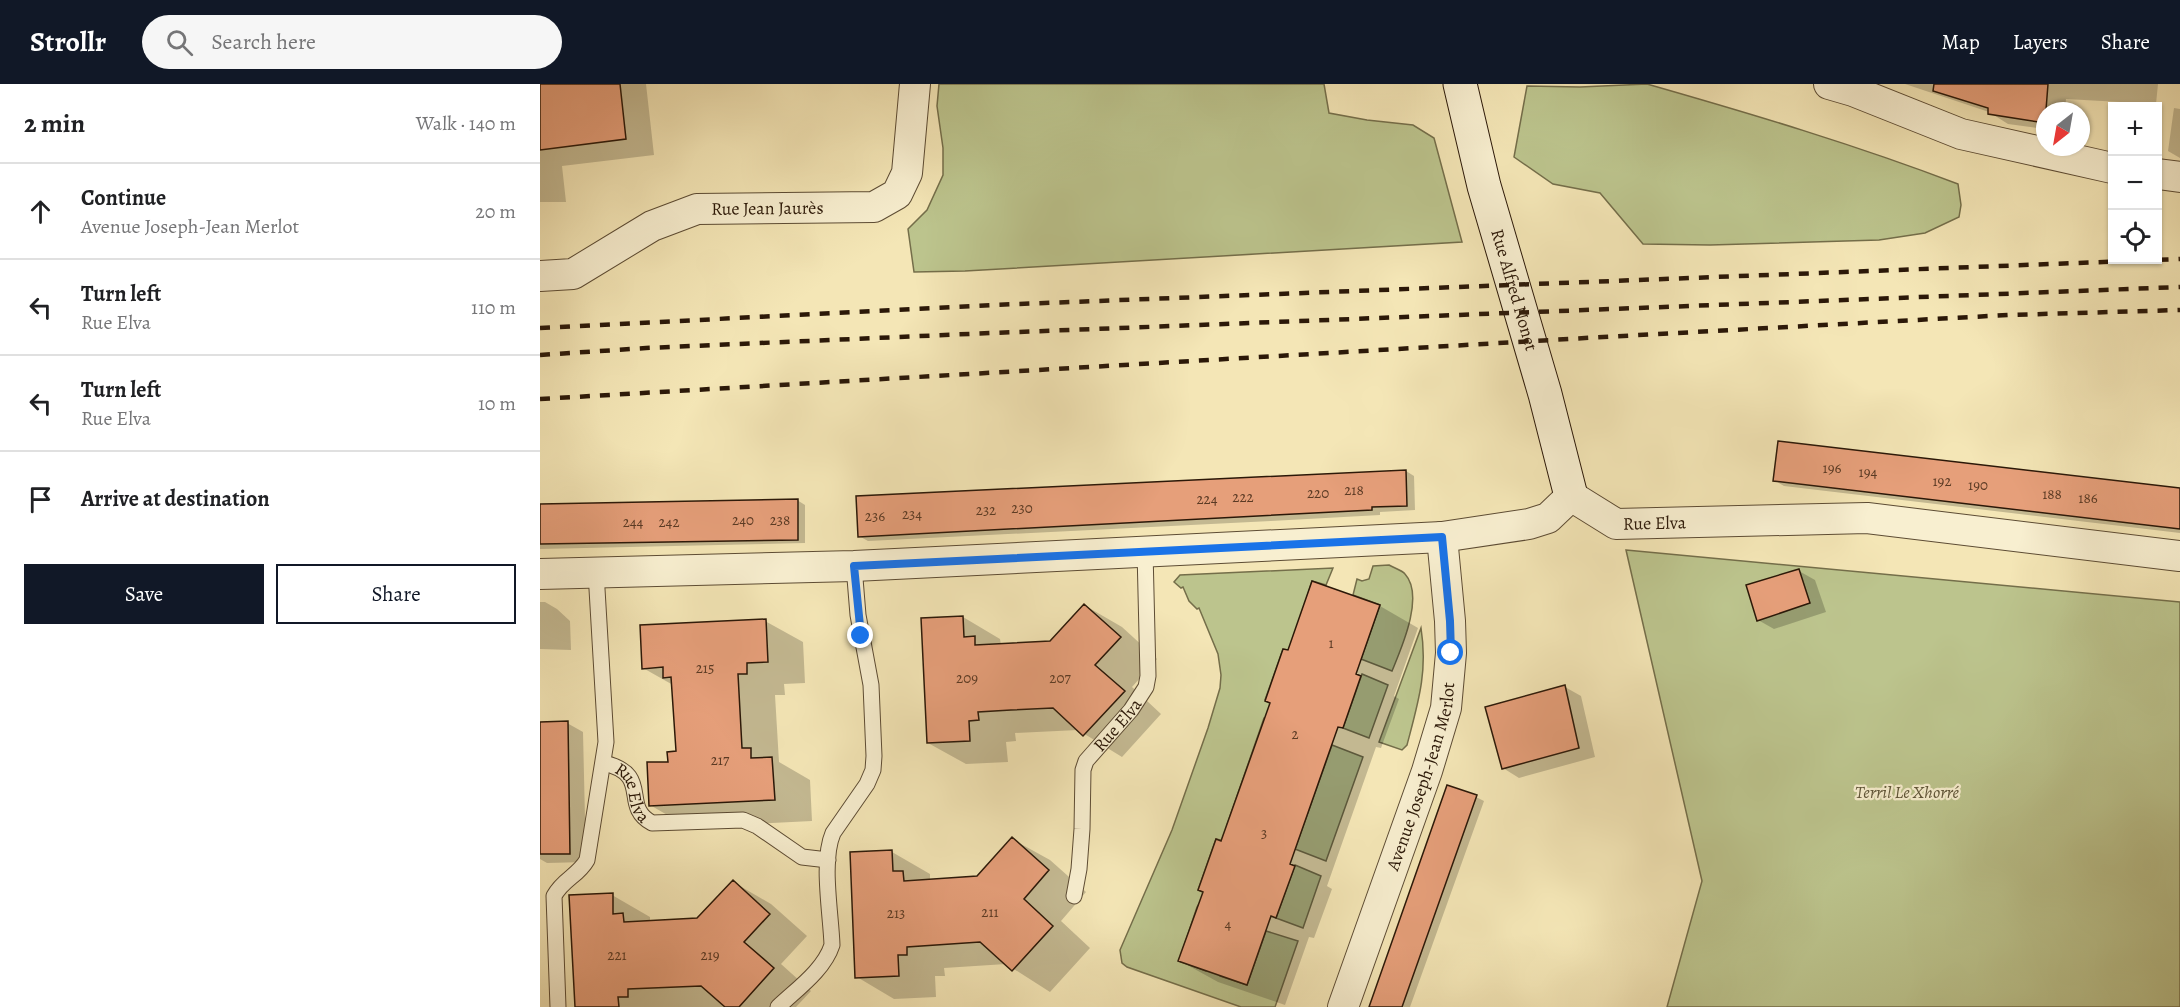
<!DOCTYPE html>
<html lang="en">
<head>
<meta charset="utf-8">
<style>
  body { margin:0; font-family:Alegreya,serif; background:#f6f6f6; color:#202124 }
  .controls { position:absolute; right:18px; top:18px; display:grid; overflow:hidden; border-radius:0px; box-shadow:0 2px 4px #0004 }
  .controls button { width:54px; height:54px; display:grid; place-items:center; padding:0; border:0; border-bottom:2px solid #e0e0e0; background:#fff; color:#202124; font:30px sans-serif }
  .compass { position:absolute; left:1496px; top:18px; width:54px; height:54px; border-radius:50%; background:#fff; box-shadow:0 2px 4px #0004; rotate:211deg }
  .stop { position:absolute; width:18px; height:18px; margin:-14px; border:4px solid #1a73e8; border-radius:50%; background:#fff }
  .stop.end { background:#1a73e8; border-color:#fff; box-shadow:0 2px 6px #0008 }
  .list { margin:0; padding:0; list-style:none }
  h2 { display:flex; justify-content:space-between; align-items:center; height:78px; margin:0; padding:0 24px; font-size:26px }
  h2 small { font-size:20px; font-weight:400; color:#757577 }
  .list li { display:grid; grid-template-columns:39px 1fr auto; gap:18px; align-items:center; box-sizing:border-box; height:96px; padding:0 24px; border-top:2px solid #e0e0e0 }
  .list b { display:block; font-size:22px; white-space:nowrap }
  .list p { margin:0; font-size:20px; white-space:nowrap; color:#757577 }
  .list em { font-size:20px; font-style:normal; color:#757577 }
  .actions { display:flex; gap:12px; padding:18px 24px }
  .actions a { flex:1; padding:14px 0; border:2px solid #111827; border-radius:0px; text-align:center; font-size:21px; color:#111827 }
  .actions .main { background:#111827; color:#fff }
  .icon { flex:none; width:33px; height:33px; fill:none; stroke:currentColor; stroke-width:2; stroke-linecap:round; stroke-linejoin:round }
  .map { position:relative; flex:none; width:1640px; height:923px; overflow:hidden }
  header { display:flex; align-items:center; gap:36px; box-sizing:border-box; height:84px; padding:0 30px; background:#111827; color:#fff }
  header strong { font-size:28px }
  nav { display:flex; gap:33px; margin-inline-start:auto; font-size:21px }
  .search { width:420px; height:54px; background:#f6f6f6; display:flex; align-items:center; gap:15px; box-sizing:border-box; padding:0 21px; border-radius:33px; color:#757577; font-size:22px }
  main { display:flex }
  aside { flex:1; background:#fff }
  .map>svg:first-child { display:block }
  .green { fill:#bcc48d; stroke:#746e4a; stroke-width:1.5 }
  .shadow { fill:#0003 }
  .building { fill:#e69f7a; stroke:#2b1808; stroke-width:1.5 }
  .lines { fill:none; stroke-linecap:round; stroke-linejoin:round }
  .lane-casing { stroke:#5d4c34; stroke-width:17 }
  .street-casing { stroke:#5d4c34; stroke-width:32 }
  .secondary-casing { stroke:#2b1808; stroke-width:35 }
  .lane { stroke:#f8efd0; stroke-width:15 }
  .street { stroke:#f8efd0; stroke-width:30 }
  .secondary { stroke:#f8efd0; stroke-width:33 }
  .rail { stroke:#2b1808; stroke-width:4.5; stroke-dasharray:10 10; stroke-linecap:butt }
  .route { stroke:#1a73e8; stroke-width:8 }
  .labels { text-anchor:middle; stroke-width:4.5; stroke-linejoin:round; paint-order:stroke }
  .number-label { font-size:15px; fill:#5a3a24 }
  .street-label { font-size:18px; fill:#2b1808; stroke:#f8efd0 }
  .park-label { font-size:18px; font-style:italic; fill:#5e5437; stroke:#f8efd0 }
</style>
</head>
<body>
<header>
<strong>Strollr</strong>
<div class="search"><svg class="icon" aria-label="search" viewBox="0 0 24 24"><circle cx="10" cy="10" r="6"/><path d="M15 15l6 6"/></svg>Search here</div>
<nav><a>Map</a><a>Layers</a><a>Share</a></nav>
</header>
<main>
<aside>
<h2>2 min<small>Walk · 140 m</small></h2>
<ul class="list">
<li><svg class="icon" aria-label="ahead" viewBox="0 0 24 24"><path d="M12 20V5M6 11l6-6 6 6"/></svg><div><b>Continue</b><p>Avenue Joseph-Jean Merlot</p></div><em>20 m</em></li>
<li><svg class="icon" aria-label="left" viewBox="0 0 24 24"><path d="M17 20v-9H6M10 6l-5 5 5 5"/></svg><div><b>Turn left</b><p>Rue Elva</p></div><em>110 m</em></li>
<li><svg class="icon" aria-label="left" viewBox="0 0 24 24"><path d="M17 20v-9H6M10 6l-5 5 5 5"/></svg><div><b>Turn left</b><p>Rue Elva</p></div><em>10 m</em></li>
<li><svg class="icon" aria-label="arrive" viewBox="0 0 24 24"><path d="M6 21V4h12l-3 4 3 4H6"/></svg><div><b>Arrive at destination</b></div></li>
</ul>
<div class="actions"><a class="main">Save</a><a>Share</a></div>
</aside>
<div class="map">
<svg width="1640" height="923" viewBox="0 0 1640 923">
  <rect width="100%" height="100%" fill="#f4e6b6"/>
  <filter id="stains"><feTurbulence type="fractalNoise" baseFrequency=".00333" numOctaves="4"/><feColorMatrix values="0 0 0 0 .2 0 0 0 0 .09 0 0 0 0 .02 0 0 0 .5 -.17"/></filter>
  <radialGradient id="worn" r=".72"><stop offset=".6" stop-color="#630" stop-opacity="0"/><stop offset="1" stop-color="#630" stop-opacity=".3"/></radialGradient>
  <path class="green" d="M399 0H784L789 29 827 36 873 41 894 54 922 158 425 187 374 188 368 145 387 126 403 91V64L397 22Z
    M1107 0C1212 30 1316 61 1418 100L1421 121 1419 133 1385 149 1339 156 1170 161 1103 160 1060 109 1013 100 974 73 987 2 1040 3Z
    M1086 466 1640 518V923H1127L1162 797Z
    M849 481C854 484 862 486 865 490 885 512 861 565 852 587L821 575 840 521 813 511 817 495 822 497 829 495 833 482Z
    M793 484 786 501 772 497 751 567 743 565 725 616 733 620 728 634H724L687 741 684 757 676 755 658 806 666 809 657 823 639 877 666 887 668 882 681 887 680 892 707 901 726 847 758 857 735 923H701L587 883 582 879 580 866 632 746 668 644 680 604 681 591 678 570 659 524 657 525 649 517 643 503 641 504 634 498 640 491Z
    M881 544C888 588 878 619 867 661L862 666 839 658Z
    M822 590 848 601 829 654 803 644Z
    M792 661 823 673 786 777 755 765Z
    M755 781 781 792 763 844 736 834Z"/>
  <path class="shadow" d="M0 0H106L114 71 22 82 26 118H0Z
    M1365 0H1618L1616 20 1526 15 1525 27H1505V45L1468 40 1449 28Z
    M1634 24 1640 25V74L1628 67Z
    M866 387 874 392 875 426 840 428V431L731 437 328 457 319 452Z
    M1234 396 1640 406V449L1244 402Z
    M257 416 265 421V459L0 465V421Z
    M1259 487 1275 496 1286 528 1234 545 1218 536Z
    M773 499 840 522 878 544 854 612 859 615 841 664 836 663 787 802 792 805 774 854 769 853 745 921 678 898 640 877Z
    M0 518H5L17 525 30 537 31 566 0 565Z
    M544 521 582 543 617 575 592 603 621 630 582 673 538 646 475 649 476 657 466 658 468 678 426 680 388 659 423 533 460 555 461 561 511 559Z
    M225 537 263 558 265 599 244 600 245 611H235L239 678 270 696 272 737 148 743 110 721 130 679 137 669 133 601 103 584Z
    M1025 603 1041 612 1055 673 979 694 963 684Z
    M0 639H27L43 648 46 778 7 779 0 775Z
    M936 713 944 717 870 923H831Z
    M472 755 510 776 546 808 521 837 550 864 510 908 466 880 404 884 405 892H395L396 913 354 915 317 893 352 768 390 790V796L438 793Z
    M193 798 231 820 267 852 241 880 271 907 256 923H36L72 811 110 833V838L158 836Z"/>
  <path class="building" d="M0 0H80L86 55 0 66Z
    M1394 0H1508L1505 39 1448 30V24L1393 7Z
    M1238 357 1640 404V445L1233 397Z
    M866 386 867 422 832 423V426L318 453 316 412Z
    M258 415V456L0 460V420Z
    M1259 485 1270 519 1217 537 1206 501Z
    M772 497 840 521 816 590 821 592 803 644 798 643 750 780 755 782 736 834 731 832 707 901 638 877 663 808 658 806 676 755 681 757 730 619 725 617 743 565 748 566Z
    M544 520 581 553 555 581 585 607 543 652 513 624 471 626 438 628 439 636 429 637 430 657 387 659 381 534 423 532 424 553 435 552V561L510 557Z
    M226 535 228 578 207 579V590H198L202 664H211V674L232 673 235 716 109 722 107 678H128L127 668 136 667 131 593 123 594V583L102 585 100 541Z
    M1025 601 1039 664 962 685 945 623Z
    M28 637 30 770H0V638Z
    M907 701 937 711 862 923H829Z
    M472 753 509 786 484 815 513 842 472 887 440 858 367 863V871H358L359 892 315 894 310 768 352 766 353 787H363L364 797 437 792Z
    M193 796 230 830 204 858 234 884 199 923H185L161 902 88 905V913H78L79 923H35L29 811 73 809V830L83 829 84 838 157 834Z"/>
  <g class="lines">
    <g class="lane-casing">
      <g id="lane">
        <path id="s1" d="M64 679C113 691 80 722 112 739L203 736 217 742 262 773 288 776"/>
        <path id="s2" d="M534 812 539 785 542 745 543 686 546 677 591 626 606 603 608 592 605 467"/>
        <path d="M18 923 14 812C23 795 38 792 47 776L66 658 56 488"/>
        <path d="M238 923C257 905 284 886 292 861 291 830 281 777 293 749L327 700 333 686 334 672 331 601 318 531 314 482"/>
      </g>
    </g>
    <g class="street-casing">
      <g id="street">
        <path d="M1289 0 1313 7 1421 50 1572 84"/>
        <path d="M1618 90 1640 93"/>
        <path id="s3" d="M0 192 33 190 112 142 157 125 334 123 357 110 367 89 375 0"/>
        <path id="s4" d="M0 490 314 482 902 453 989 440 1008 434 1031 412 1076 440 1327 434 1640 472"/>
        <path id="s5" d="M803 923 887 687 906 624 911 569 910 537 902 453"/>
      </g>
    </g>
    <g class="secondary-casing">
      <g id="secondary">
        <path id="s6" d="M920 0 944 102 1005 310 1031 412"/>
      </g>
    </g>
    <use href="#lane" class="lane"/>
    <use href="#street" class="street"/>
    <use href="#secondary" class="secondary"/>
    <path class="rail" d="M0 244 453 221 1640 175
      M0 271 106 264 451 249 1640 203
      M0 315 1063 253 1468 231 1640 226"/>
  </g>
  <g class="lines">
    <path class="route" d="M321 552 314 482 902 453 910 537 911 569"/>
  </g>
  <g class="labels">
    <g class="number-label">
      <text x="1292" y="389">196</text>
      <text x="1328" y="393">194</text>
      <text x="1402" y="402">192</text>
      <text x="1438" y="406">190</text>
      <text x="814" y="411">218</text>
      <text x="778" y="414">220</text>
      <text x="1512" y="415">188</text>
      <text x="703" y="418">222</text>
      <text x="1548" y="419">186</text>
      <text x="667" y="420">224</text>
      <text x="482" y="429">230</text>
      <text x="446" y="431">232</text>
      <text x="372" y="435">234</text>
      <text x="335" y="437">236</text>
      <text x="203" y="441">240</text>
      <text x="240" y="441">238</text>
      <text x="93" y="443">244</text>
      <text x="129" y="443">242</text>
      <text x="791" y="564">1</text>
      <text x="165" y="589">215</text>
      <text x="427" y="599">209</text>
      <text x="520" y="599">207</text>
      <text x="755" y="655">2</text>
      <text x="180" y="681">217</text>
      <text x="724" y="754">3</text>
      <text x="450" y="833">211</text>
      <text x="356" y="834">213</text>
      <text x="688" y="845">4</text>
      <text x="77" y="876">221</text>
      <text x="170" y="876">219</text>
    </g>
    <g class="street-label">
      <text dy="6" stroke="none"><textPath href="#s3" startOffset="244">Rue Jean Jaurès</textPath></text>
      <text dy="6" stroke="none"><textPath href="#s6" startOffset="213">Rue Alfred Nonet</textPath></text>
      <text dy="6" stroke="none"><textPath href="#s4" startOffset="1134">Rue Elva</textPath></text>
      <text dy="6" stroke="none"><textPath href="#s2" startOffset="184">Rue Elva</textPath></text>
      <text dy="6" stroke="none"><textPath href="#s5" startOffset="244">Avenue Joseph-Jean Merlot</textPath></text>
      <text dy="6" stroke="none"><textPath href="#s1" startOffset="45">Rue Elva</textPath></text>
    </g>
    <g class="park-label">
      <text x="1367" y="714">Terril Le Xhorré</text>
    </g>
  </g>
  <rect width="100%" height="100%" filter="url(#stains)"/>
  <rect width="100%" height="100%" fill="url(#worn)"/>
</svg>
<div class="controls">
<button>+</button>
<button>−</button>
<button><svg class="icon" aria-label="locate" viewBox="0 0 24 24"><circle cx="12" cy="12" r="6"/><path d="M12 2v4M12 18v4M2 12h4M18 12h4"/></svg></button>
</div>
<svg class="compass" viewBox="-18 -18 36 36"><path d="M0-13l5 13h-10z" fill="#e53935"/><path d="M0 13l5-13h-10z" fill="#757577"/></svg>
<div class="stop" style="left:911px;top:569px"></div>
<div class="stop end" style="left:321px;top:552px"></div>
</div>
</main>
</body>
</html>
